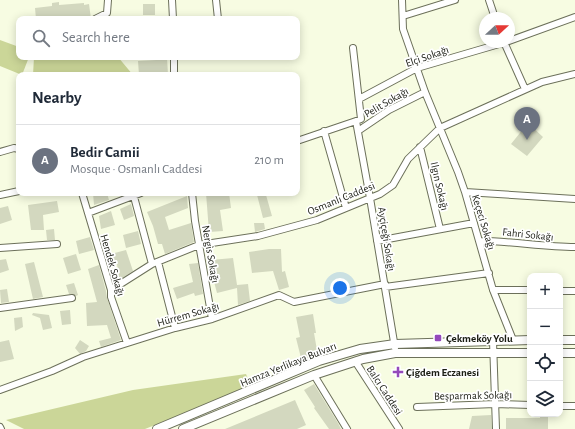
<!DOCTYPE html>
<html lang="en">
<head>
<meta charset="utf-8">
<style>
  body { margin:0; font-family:"Alegreya Sans",sans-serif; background:#f2f2f3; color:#1f2937 }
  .controls { position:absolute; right:12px; bottom:12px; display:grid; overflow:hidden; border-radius:8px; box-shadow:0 2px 10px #0003 }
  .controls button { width:36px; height:36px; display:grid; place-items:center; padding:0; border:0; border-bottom:1px solid #e0e1e3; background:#fff; color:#1f2937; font:20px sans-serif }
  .compass { position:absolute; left:479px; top:12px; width:36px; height:36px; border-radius:50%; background:#fff; box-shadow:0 2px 10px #0003; rotate:69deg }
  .you { position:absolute; left:340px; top:288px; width:14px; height:14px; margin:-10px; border:3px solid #fff; border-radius:50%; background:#1a73e8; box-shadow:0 0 0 6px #1a73e833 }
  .badge { display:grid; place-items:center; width:26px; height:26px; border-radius:50%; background:#0f766e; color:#fff; font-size:13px; font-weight:700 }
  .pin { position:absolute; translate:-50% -33px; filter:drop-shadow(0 1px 2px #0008) }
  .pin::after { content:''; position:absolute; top:21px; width:14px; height:12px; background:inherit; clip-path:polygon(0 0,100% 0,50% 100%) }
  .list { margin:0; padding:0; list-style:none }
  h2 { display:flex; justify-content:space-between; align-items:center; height:52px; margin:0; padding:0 16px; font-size:17px }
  h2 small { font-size:13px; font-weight:400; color:#747a83 }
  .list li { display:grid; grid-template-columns:26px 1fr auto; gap:12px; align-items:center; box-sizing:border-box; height:72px; padding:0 16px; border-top:1px solid #e0e1e3 }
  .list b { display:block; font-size:15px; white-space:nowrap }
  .list p { margin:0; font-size:13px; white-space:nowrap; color:#747a83 }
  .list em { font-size:13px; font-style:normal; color:#747a83 }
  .icon { flex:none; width:22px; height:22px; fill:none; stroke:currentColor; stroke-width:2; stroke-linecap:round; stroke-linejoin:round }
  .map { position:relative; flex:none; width:575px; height:429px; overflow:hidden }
  .search { position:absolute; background:#fff; box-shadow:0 2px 10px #0003; left:16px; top:16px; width:284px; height:44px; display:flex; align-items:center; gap:10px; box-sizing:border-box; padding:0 14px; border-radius:8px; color:#747a83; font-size:15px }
  .panel { position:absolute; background:#fff; box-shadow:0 2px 10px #0003; left:16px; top:72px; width:284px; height:124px; border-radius:8px }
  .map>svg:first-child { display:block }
  .green { fill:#cbd698 }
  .building { fill:#d3d8bf }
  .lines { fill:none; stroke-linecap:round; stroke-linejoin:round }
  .minor-casing { stroke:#6c705a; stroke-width:8 }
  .secondary-casing { stroke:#6c705a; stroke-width:10 }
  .minor { stroke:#fff; stroke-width:6 }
  .secondary { stroke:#fff; stroke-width:8 }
  .poi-dot { fill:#9449bb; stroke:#fff; stroke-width:1.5 }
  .labels { text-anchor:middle; stroke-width:3.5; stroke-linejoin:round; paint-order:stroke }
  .street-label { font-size:11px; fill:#1b1d14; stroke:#fff }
  .poi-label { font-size:11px; font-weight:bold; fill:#1b1d14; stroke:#fff; text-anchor:start }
</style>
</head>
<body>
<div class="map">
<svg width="575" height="429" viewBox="0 0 575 429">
  <rect width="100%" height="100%" fill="#f7fce2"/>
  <path class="green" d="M0 40 19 47V57H29L22 75 0 66Z
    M34 57H118L133 75H33Z
    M246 374 251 386 145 429H24L6 420 133 390Z"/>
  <path class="building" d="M59 2V5L84 3V5L89 4 91 19H36L35 8 52 6V3Z
    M143 4H155V15H143Z
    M155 57H167L168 75H139L138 61 156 60Z
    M528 123 543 137 527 156 511 144Z
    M93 193H107L109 200 94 205Z
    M206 193H229L231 208 220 210 223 231 209 232Z
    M257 195H266L272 216 263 218Z
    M187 196 188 208 165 217 169 230 191 223 194 242 165 254 162 244H158L153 226 147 212Z
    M57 201 59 212 43 215 44 230H31L28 205Z
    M131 204 134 216 124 220 120 209Z
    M8 206 12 220 0 224V208Z
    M111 211 115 225 101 229 99 216Z
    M254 223H264L265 229 255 232Z
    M54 229 55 240H47L46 230Z
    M138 231 141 244 126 248 123 235Z
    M90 237 94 250 79 254 76 241Z
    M269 249H281L282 272 285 271 289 287 279 290 273 271 252 273 249 252Z
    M126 250 133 271 119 280 117 264 114 265 111 254Z
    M76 254 81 270 68 274 63 258Z
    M233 258 237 285 248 284 250 301 238 305 237 288 217 293 213 278 211 260Z
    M6 259 9 270 0 273V260Z
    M34 262 43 297 33 299 25 264Z
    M198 263 203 294 195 296 194 293 177 299 173 288 193 282 189 264Z
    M99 265 106 291 107 298 121 340 101 347 99 341 111 338 107 325 87 326 86 303 97 302 88 269Z
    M74 283 78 295 76 296 69 294 66 285Z
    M7 289 9 302 1 303 0 290Z
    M70 310 71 324 62 325 60 311Z
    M33 313 49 315 52 328 43 330 40 318 32 315Z
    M313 314 316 333H314L318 356 302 362 296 338 300 337 296 317Z
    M22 317 23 327 15 331 14 318Z
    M9 340 14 359 0 362V342Z
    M80 340 89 346 86 351 80 354 75 348Z
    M314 384 338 423 341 429H329L314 408 315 407 304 390Z
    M295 400 306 425 297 429H225Z
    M540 414H548V429H506V418H540Z
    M491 415 492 429H469L472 416Z"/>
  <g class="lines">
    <g class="minor-casing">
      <path id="minor" d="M172 0 173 19
        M216 0 218 19
        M402 0 403 29 425 92 458 172 465 192
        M489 0 495 18
        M403 16 455 0
        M95 19 107 13 108 0
        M509 41 575 17
        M504 42 525 89
        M353 48 361 119 356 121 370 198 395 348
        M174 57V75
        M359 99 417 68 506 42
        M324 131 346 208
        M358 131 389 110 425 92
        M297 141 356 121
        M420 147 440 229
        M0 152 14 148 19 149
        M82 193 111 290V297L127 343
        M133 193 152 264
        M192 193 195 221 212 319
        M0 195 19 191
        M88 213 141 193
        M377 241 474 223
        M480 241C512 241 543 247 575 247
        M0 248 57 244
        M158 262 175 328
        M385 287 489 273
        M111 290 152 264 199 245 258 236 317 220 380 194 393 185 408 159 440 128 542 82 575 74
        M493 290H530
        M560 291H575
        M0 308 72 298
        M513 340 493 290 465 192 575 199
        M493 341 496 429
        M355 361 399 429
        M314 375 347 429
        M0 390 52 371 83 357 175 328 212 319 279 295 294 302 385 284
        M560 406H575
        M417 407 495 404 530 405
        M0 427 1 429"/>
    </g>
    <g class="secondary-casing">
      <path id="secondary" d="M560 340H575
        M560 353H575
        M157 429 319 361 360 349 395 344 530 340
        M183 429 314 375 363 359 395 353H530"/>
    </g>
    <use href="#minor" class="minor"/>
    <use href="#secondary" class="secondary"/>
  </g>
  <g class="poi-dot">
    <rect x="434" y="334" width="8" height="8" rx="2"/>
    <path d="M396 366h4v4h4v4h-4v4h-4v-4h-4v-4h4z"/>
  </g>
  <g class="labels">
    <g class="street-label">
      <text transform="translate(427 56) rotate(-19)" y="4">Elçi Sokağı</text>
      <text transform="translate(386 102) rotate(-30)" y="4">Pelit Sokağı</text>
      <text transform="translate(440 186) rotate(77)" y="4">Ilgın Sokağı</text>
      <text transform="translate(341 198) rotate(-22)" y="4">Osmanlı Caddesi</text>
      <text transform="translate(484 222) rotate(73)" y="4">Keçeci Sokağı</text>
      <text transform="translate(528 234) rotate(6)" y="4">Fahri Sokağı</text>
      <text transform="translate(387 239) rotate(81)" y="4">Ayçiçeği Sokağı</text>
      <text transform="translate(211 254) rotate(80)" y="4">Nergis Sokağı</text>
      <text transform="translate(113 265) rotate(74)" y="4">Hendek Sokağı</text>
      <text transform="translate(188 314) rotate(-16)" y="4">Hürrem Sokağı</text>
      <text transform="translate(288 364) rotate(-22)" y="4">Hamza Yerlikaya Bulvarı</text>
      <text transform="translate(385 390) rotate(57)" y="4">Balcı Caddesi</text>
      <text transform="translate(473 395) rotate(-1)" y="4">Beşparmak Sokağı</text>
    </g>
    <g class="poi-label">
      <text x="446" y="342">Çekmeköy Yolu</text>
      <text x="406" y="376">Çiğdem Eczanesi</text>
    </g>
  </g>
</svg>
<div class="controls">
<button>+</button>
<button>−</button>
<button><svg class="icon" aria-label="locate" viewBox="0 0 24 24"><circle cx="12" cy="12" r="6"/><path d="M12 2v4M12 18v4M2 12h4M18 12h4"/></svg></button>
<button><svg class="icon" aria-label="layers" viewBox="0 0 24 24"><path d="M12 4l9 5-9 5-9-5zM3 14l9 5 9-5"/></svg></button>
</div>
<svg class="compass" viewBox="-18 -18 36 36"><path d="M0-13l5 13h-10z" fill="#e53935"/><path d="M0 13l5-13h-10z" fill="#747a83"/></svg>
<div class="you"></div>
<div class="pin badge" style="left:527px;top:140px;background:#6b7280">A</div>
<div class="search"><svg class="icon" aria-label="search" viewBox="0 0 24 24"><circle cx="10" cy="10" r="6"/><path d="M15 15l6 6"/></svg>Search here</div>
<section class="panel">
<h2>Nearby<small></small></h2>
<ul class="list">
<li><span class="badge" style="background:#6b7280">A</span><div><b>Bedir Camii</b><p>Mosque · Osmanlı Caddesi</p></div><em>210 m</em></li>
</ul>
</section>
</div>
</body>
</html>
